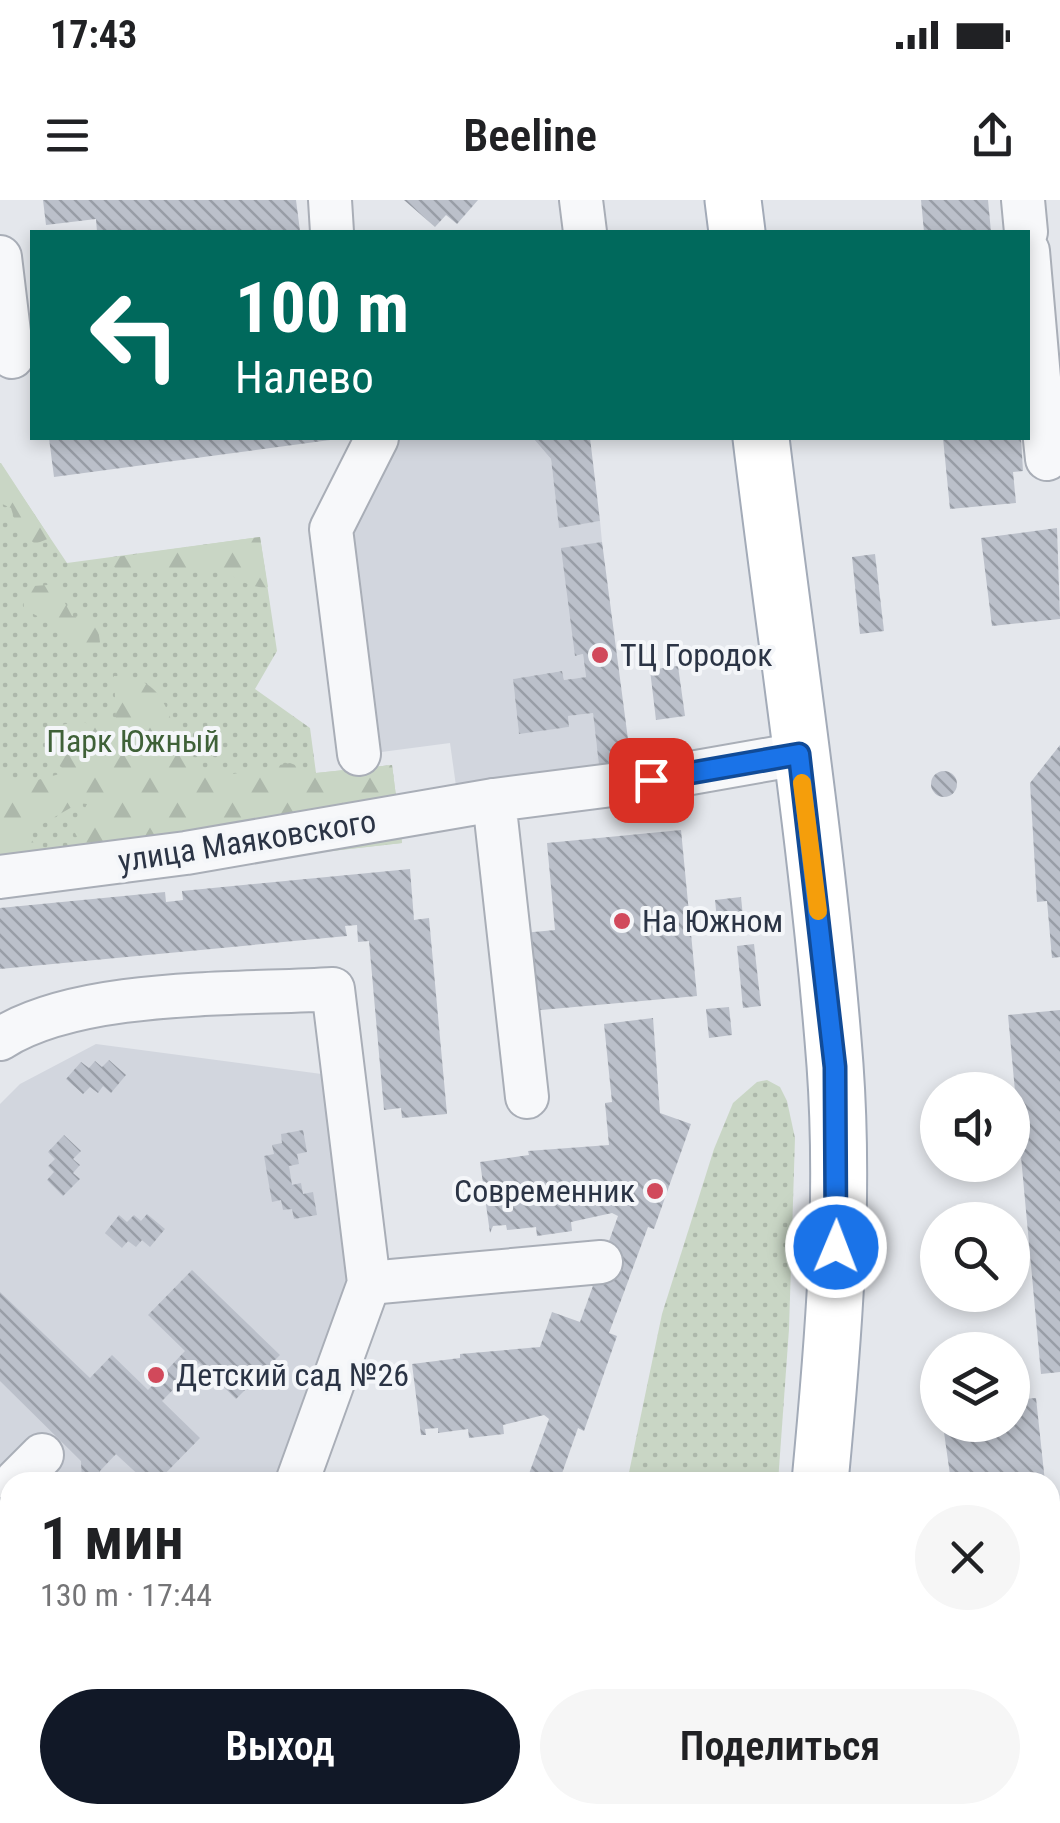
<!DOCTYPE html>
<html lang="ru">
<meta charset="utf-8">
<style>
:root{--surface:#fff;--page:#f6f6f6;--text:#202124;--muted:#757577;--accent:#111827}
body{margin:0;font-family:"Roboto Condensed",sans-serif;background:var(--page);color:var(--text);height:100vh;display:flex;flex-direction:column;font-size:38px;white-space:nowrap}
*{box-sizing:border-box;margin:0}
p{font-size:32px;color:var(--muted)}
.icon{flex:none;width:55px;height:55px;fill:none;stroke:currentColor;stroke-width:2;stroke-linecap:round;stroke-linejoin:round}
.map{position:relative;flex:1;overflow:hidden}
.panel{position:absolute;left:0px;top:1272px;width:1060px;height:352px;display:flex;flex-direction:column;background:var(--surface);border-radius:30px 30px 0 0;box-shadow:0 5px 15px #0003}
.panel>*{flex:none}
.top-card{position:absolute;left:30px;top:30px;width:1000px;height:210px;border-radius:0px;box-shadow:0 5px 15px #0003;background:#00695c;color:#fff;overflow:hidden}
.buttons{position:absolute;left:920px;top:872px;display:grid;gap:20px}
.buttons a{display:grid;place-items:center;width:110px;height:110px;border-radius:50%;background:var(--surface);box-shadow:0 5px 15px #0003;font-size:50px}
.pin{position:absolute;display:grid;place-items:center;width:85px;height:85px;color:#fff;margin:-42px;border-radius:20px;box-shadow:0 5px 15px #0006}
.me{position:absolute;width:110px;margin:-55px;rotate:1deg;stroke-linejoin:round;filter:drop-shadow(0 0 8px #0008)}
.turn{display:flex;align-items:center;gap:35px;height:210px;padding:0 40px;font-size:45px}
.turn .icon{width:130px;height:130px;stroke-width:2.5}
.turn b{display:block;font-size:70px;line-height:85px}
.round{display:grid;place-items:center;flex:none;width:105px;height:105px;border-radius:52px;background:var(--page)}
.head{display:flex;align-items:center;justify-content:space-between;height:170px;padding:0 40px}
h1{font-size:60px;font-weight:600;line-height:75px}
.button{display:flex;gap:20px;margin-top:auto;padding:20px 40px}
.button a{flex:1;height:115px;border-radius:60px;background:var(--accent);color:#fff;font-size:40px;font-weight:600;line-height:115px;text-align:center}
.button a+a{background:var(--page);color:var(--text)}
.status{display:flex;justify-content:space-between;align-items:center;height:70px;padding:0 50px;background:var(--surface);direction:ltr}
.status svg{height:28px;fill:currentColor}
header{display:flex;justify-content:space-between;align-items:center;height:130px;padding:0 40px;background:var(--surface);font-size:45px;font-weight:600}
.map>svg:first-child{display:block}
.built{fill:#d2d6de}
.grass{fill:url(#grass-dots)}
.forest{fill:url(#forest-firs)}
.building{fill:url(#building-back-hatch)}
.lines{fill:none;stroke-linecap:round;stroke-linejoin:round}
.minor-casing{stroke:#a9aeb7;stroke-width:46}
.major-casing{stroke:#a3abb8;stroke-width:59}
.minor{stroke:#f7f8fa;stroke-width:42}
.major{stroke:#fff;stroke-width:55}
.route-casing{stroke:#114b97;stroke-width:25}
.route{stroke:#1a73e8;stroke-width:18}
.slow{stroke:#f59e0b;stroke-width:18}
.poi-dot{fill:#d1495b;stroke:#f4f6f9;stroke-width:4}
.labels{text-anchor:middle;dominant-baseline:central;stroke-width:8;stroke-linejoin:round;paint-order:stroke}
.poi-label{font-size:32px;fill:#2b3445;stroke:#f4f6f9;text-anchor:start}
.park-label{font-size:32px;fill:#3f6138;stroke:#f4f6f9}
.street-label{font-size:32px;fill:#2b3445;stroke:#f4f6f9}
</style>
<div class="status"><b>17:43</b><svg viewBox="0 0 49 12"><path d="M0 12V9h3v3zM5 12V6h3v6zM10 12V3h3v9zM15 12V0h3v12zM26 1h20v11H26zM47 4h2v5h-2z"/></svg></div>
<header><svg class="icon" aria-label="menu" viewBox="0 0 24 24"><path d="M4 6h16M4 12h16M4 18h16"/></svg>Beeline<svg class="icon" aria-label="share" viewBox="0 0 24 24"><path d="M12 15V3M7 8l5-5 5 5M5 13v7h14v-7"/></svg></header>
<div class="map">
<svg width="1060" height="1623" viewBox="0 0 1060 1623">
<defs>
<pattern id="grass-dots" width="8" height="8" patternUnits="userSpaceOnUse" patternTransform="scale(2.5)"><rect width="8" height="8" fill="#c9d6c5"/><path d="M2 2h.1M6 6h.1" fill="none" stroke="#adb8ab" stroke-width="1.8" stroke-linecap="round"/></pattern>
<pattern id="forest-firs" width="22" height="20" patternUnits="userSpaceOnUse" patternTransform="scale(2.5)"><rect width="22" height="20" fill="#c9d6c5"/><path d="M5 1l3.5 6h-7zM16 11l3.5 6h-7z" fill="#adb8ab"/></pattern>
<pattern id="building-back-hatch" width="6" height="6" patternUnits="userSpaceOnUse" patternTransform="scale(2.5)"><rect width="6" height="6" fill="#bbc0ca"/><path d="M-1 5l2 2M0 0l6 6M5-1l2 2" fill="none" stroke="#989da6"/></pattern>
</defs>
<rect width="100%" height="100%" fill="#e4e7ec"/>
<g class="built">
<path d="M393 238H533L551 259 559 327 600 321 602 342 576 456 583 454 586 477 564 480 562 471 513 479 519 533 569 527 568 516 593 513 599 566 456 586 450 543 374 553 347 331Z"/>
<path d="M96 844 329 875 351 1068 273 1282H10V1526L5 1524 0 1500V904L20 884Z"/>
</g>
<g class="grass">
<path d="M0 263 67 363 260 337 277 451 255 489 310 528 316 573 392 565 402 643 0 689Z"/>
<path d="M767 880 780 887 787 901 795 938 789 1129 778 1282H627L662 1114 714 949 733 903 757 882Z"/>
<path d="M569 1615H739L738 1623H568Z"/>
</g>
<g class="forest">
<path d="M0 263H1L50 338 35 344 17 328 11 308 0 303Z"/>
<path d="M260 337 268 387C246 389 235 374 215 370 184 364 150 374 118 373L109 358Z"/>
<path d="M48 385 60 394 72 416 84 418 98 429 100 442 96 450 80 451 60 428 24 409 23 394 33 386Z"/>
<path d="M114 476C187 477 160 552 205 572L214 567 233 574 290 563 316 573 392 565 402 643 214 664 84 650 74 631 87 604 79 603 32 630 30 637 39 652 0 687V579L30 582 67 572 44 553 47 532C71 515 93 530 116 518Z"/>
</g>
<g class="building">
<path d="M43 0H296L300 31 97 32 96 19 46 25Z"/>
<path d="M404 0H478L457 24 446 15 435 27Z"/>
<path d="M921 0H988L991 32H924Z"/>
<path d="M49 238H330V240L54 277Z"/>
<path d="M533 238H590L600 321 559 328 551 259Z"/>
<path d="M943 238H1021L1023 271 1013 272 1016 303 950 309Z"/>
<path d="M1057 328 1060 419 992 426 981 338Z"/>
<path d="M602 342 631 562 599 566 593 513 568 516 569 527 519 534 513 479 562 471 564 480 586 477 583 454 575 456 561 348Z"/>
<path d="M875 354 884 431 860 434 852 357Z"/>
<path d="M678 466 685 516 656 520 650 470Z"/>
<path d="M1060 545V757L1052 758 1047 701 1037 702 1030 583Z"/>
<circle cx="944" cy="584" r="13"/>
<path d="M681 630 697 796 530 811 523 733 555 730 547 643Z"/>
<path d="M410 669 414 720 429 718 447 914 402 918 401 908 384 910 369 741 358 742 357 725 345 726 347 736 0 769V708L165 692 166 702 183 700 182 691Z"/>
<path d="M741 697 744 727 718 730 715 700Z"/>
<path d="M754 744 761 806 743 808 737 746Z"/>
<path d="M729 807 732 835 709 838 706 809Z"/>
<path d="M1060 810V1172L1041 1174 1008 815Z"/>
<path d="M653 818 660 913 691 924 654 1029 648 1027 609 1133 617 1136 584 1231 578 1228 559 1282H526L549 1219 544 1215 503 1225 504 1234 469 1238 468 1229 438 1233V1228L425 1229 426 1235H421L412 1164 460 1158V1154L540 1147 552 1112 580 1122 618 1016 612 1013 571 1022 572 1031 537 1036 536 1027 507 1030 506 1025 493 1026 490 1033 480 962 529 955 528 951 609 945 605 903 612 902 604 824Z"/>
<path d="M109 860 126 875 111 893 103 886 98 893 90 887 83 894 66 879 81 862 89 868 95 861 102 867Z"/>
<path d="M303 930 307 952 297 954 299 964 289 966 292 985 301 983 303 994 313 992 317 1015 294 1019 292 1009 283 1010 281 1000 272 1002 264 956 274 954 272 945 282 943 281 934Z"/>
<path d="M64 935 81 951 73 959 80 965 73 973 80 979 63 996 47 980 54 972 48 966 55 959 48 952Z"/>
<path d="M147 1014 165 1029 150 1047 142 1040 136 1047 128 1041 122 1048 105 1033 119 1015 127 1022 134 1015 141 1021Z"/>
<path d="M192 1070 280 1155 236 1199 199 1163 162 1201 200 1238 157 1282H146L116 1254 100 1271V1282H82L81 1261 0 1181V1092L90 1178 112 1155 148 1190 185 1151 148 1115Z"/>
<path d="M1036 1198 1045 1282H951L943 1225H1012V1200Z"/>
<path d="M1050 1344 1060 1399V1408L1050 1409Z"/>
<path d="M1050 1449 1057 1498 1050 1499Z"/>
<path d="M64 1615H102L104 1623H36Z"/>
<path d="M288 1615H394L395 1623H289Z"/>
<path d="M915 1615H977L978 1623H915Z"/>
</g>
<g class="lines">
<g class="minor-casing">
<g id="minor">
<path d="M330 0 332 32"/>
<path d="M581 0 585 32"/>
<path d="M1023 0 1026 32"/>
<path d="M1028 51 1041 201 1060 199"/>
<path d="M0 57 12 157"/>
<path d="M1041 201 1047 259"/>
<path d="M359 554 331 329 377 238"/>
<path d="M0 677 186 653 494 600"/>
<path d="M0 839C80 788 237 795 333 789L369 1083 297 1282"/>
<path d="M527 897 494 600 651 580 799 554"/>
<path d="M369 1083 601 1062"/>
<path d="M15 1282 42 1255"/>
<path d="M227 1615 228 1623"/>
<path d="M549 1623V1615"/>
<path d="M1036 1623 1046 1615"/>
</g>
</g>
<g class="major-casing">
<g id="major">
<path d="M733 0 737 32"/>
<path d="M761 238C786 446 819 655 835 865 845 1003 833 1145 820 1282"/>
<path d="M773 1623 774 1615"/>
</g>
</g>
<use href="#minor" class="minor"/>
<use href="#major" class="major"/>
</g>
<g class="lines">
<g class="route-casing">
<path id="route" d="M651 580 799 554 835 867 836 1047"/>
</g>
<use href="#route" class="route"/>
<path class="slow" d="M802 583 818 711"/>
</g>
<g class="poi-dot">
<circle cx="600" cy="455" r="10"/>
<circle cx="622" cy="721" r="10"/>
<circle cx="655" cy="991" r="10"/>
<circle cx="156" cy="1175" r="10"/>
</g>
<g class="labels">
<g class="poi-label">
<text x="620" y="455">ТЦ Городок</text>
<text x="642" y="721">На Южном</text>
<text x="635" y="991" text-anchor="end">Современник</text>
<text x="176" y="1175">Детский сад №26</text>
</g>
<g class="park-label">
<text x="133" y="541">Парк Южный</text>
</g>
<g class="street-label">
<text transform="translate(247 641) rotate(-9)">улица Маяковского</text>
</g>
</g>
</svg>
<div class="buttons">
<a><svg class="icon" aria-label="sound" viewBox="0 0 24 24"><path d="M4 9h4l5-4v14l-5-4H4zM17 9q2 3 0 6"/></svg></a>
<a><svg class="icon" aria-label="search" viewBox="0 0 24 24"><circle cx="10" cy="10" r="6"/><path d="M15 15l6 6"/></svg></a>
<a><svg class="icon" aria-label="layers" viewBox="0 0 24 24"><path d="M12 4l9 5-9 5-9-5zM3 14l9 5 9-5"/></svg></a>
</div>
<div class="pin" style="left:651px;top:580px;background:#d93025"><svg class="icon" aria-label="arrive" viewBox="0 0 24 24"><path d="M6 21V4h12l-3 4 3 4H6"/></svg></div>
<svg class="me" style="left:836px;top:1047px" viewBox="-20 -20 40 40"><circle r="17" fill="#1a73e8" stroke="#fff" stroke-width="3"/><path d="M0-11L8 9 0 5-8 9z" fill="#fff"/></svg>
<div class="top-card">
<div class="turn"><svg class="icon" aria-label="left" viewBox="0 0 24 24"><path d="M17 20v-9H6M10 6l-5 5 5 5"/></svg><div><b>100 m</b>Налево</div></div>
</div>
<section class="panel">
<div class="head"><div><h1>1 мин</h1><p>130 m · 17:44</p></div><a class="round"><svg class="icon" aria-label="close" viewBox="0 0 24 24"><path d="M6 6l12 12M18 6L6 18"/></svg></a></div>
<div class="button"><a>Выход</a><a>Поделиться</a></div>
</section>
</div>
